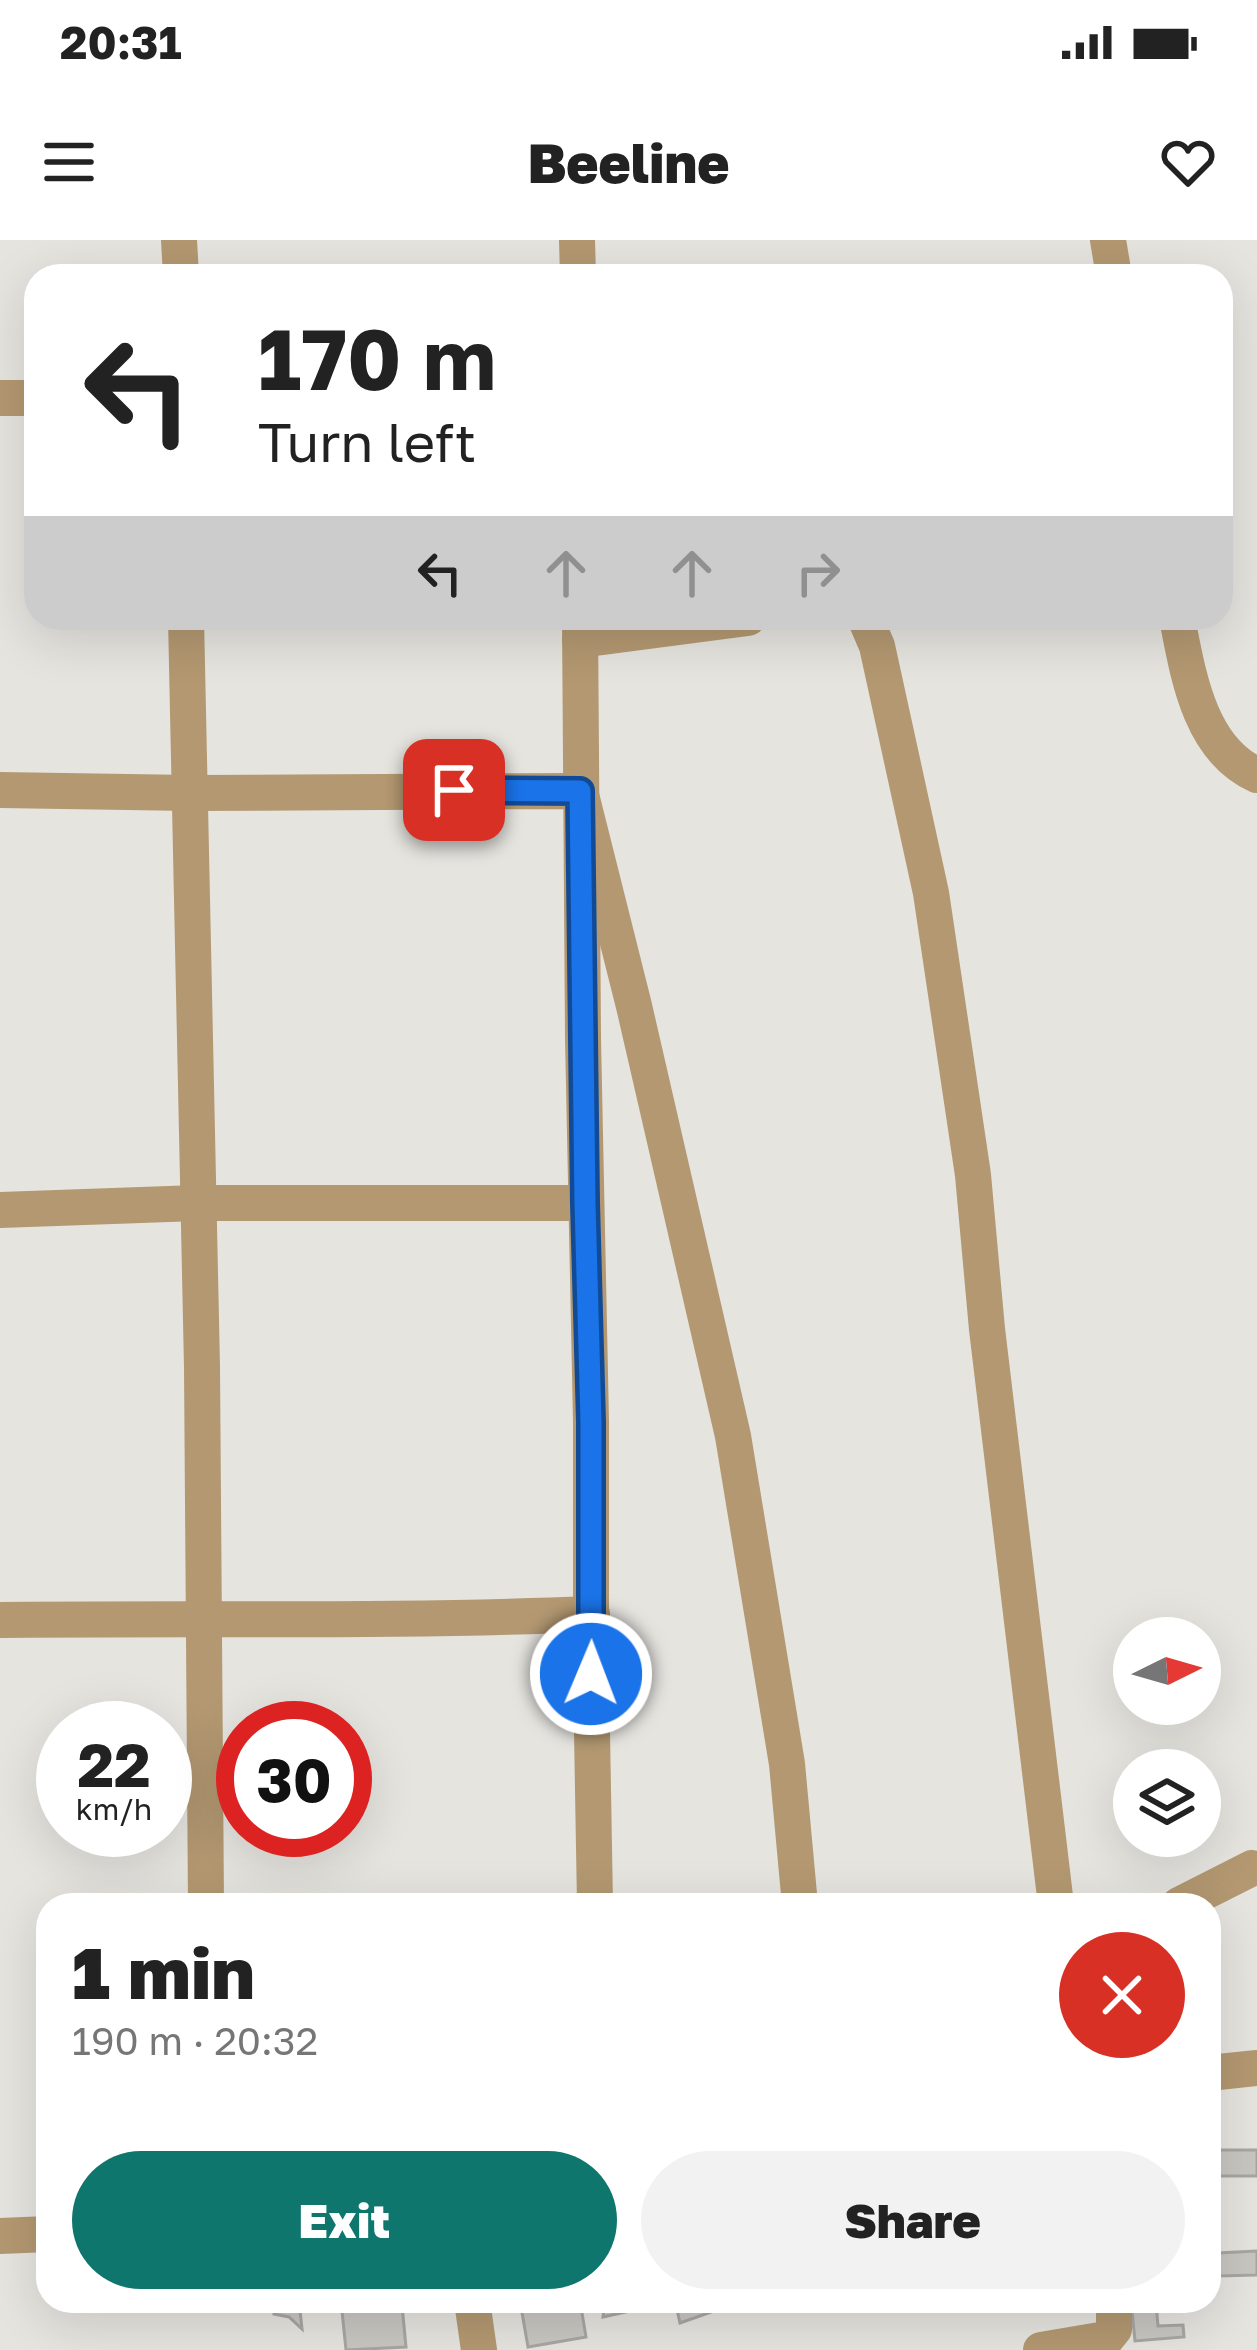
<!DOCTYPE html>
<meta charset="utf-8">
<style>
:root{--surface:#fff;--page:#f2f2f2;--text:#222;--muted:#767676;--accent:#0f766e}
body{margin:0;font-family:"Golos Text",sans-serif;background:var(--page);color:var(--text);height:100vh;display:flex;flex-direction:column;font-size:45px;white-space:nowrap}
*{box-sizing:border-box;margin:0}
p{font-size:39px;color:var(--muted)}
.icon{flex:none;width:66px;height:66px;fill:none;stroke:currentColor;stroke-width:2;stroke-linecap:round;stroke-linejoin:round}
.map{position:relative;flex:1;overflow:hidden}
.details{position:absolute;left:36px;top:1653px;width:1185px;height:420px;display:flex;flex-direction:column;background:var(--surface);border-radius:36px;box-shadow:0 12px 48px #0002}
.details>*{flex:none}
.guide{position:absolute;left:24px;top:24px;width:1209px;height:366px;border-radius:36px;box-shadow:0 12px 48px #0002;background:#fff;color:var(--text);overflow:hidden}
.needle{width:78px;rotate:85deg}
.buttons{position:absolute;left:1113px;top:1377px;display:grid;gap:24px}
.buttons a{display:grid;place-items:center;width:108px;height:108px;border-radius:50%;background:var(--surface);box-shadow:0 12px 48px #0002;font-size:60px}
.speed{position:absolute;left:36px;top:1461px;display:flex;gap:24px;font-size:60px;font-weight:700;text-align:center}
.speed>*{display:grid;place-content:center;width:156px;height:156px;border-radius:50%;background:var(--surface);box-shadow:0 12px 48px #0002;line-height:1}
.speed small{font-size:30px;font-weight:400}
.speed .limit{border:18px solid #d22;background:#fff;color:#111}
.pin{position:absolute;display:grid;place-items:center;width:102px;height:102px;color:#fff;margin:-51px;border-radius:24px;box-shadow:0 6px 18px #0006}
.me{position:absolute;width:132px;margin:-66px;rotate:1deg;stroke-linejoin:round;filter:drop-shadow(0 0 9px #0008)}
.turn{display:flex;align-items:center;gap:42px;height:252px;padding:0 36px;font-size:54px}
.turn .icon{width:156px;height:156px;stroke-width:2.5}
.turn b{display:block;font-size:84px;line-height:102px}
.lanes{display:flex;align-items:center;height:114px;padding:0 36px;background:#0003;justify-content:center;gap:60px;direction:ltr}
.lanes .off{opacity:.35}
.round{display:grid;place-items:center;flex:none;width:126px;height:126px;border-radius:63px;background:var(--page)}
.overview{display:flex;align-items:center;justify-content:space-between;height:204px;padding:0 36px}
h1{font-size:72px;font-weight:800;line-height:90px}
.button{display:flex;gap:24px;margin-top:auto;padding:24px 36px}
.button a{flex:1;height:138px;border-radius:72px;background:var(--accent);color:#fff;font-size:48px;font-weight:800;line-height:138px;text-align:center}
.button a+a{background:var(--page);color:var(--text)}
.status{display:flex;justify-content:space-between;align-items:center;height:84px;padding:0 60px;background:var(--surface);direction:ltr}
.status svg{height:33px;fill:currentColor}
header{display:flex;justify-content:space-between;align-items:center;height:156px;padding:0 36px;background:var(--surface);font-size:54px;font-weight:800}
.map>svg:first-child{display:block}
.building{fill:#c7c6c1;stroke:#a8a6a2;stroke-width:3}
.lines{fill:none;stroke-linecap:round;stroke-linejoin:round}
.minor{stroke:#b39871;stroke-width:36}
.route-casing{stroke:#114b97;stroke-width:30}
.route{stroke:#1a73e8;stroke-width:21}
</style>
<div class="status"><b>20:31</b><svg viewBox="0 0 49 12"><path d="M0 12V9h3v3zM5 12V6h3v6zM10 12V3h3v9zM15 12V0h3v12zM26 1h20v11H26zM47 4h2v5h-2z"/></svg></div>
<header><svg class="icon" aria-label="menu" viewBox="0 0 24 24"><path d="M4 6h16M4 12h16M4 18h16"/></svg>Beeline<svg class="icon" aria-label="heart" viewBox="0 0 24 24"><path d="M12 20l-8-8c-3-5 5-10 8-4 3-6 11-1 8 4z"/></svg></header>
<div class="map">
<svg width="1257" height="2110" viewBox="0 0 1257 2110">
<rect width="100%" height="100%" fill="#e5e4df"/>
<g class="building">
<rect x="1213" y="1910" width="44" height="26"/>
<path d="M1257 2011V2035L1218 2036V2013Z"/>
<path d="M276 2061H299L302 2089 289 2077 274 2074Z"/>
<path d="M520 2061H580L586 2097 528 2107Z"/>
<path d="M605 2061H651L652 2066 603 2077Z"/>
<path d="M675 2061H736L737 2063 680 2083Z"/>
<path d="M1131 2061H1167L1156 2062 1158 2086 1183 2085 1184 2097 1135 2101Z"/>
<path d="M402 2065 406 2107 346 2110 342 2071Z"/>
</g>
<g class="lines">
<g class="minor">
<path d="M179 0 181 36"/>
<path d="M577 0 578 36"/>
<path d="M1108 0 1114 36"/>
<path d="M0 158H36"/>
<path d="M186 378 202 1127 206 1665"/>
<path d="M580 378 583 798 591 1182V1434L595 1665"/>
<path d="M865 378 877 406 931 653 973 935 987 1089 1056 1665"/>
<path d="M1177 378C1188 434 1199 509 1257 535"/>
<path d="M580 400 748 378"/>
<path d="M0 550 191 553 580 551 634 766 733 1196 787 1524 800 1665"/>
<path d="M0 970 197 963H585"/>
<path d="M0 1380C197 1378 394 1382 592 1374"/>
<path d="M1179 1665 1252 1628"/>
<path d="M1209 1833 1257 1828"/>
<path d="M0 1996 48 1994"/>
<path d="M472 2061 479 2110"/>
<path d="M1041 2110 1106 2099 1114 2089V2061"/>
</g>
</g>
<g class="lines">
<g class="route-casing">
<path id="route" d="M454 550 580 551 585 963 591 1182V1434"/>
</g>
<use href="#route" class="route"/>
</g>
</svg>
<div class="buttons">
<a><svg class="needle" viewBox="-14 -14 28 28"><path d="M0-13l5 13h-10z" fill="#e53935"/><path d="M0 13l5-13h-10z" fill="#767676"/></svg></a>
<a><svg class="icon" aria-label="layers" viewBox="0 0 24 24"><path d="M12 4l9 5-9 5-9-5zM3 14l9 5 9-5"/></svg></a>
</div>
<div class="speed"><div>22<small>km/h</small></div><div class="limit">30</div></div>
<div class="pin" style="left:454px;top:550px;background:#d93025"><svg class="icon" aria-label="arrive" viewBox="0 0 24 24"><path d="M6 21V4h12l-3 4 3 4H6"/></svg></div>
<svg class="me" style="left:591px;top:1434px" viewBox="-20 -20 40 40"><circle r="17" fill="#1a73e8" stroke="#fff" stroke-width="3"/><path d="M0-11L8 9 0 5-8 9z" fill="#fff"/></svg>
<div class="guide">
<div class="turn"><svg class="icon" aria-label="left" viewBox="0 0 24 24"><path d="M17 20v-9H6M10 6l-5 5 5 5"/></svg><div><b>170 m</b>Turn left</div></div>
<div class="lanes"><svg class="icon" aria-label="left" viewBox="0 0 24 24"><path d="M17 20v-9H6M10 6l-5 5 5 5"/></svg><svg class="icon off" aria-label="ahead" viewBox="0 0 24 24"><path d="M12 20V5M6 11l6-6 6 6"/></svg><svg class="icon off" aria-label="ahead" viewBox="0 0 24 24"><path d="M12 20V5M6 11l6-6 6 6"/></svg><svg class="icon off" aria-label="right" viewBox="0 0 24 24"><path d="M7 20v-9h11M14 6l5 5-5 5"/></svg></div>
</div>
<section class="details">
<div class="overview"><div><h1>1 min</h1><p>190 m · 20:32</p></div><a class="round" style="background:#d93025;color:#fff"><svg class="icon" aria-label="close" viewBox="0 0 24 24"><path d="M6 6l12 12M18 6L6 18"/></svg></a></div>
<div class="button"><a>Exit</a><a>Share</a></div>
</section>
</div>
